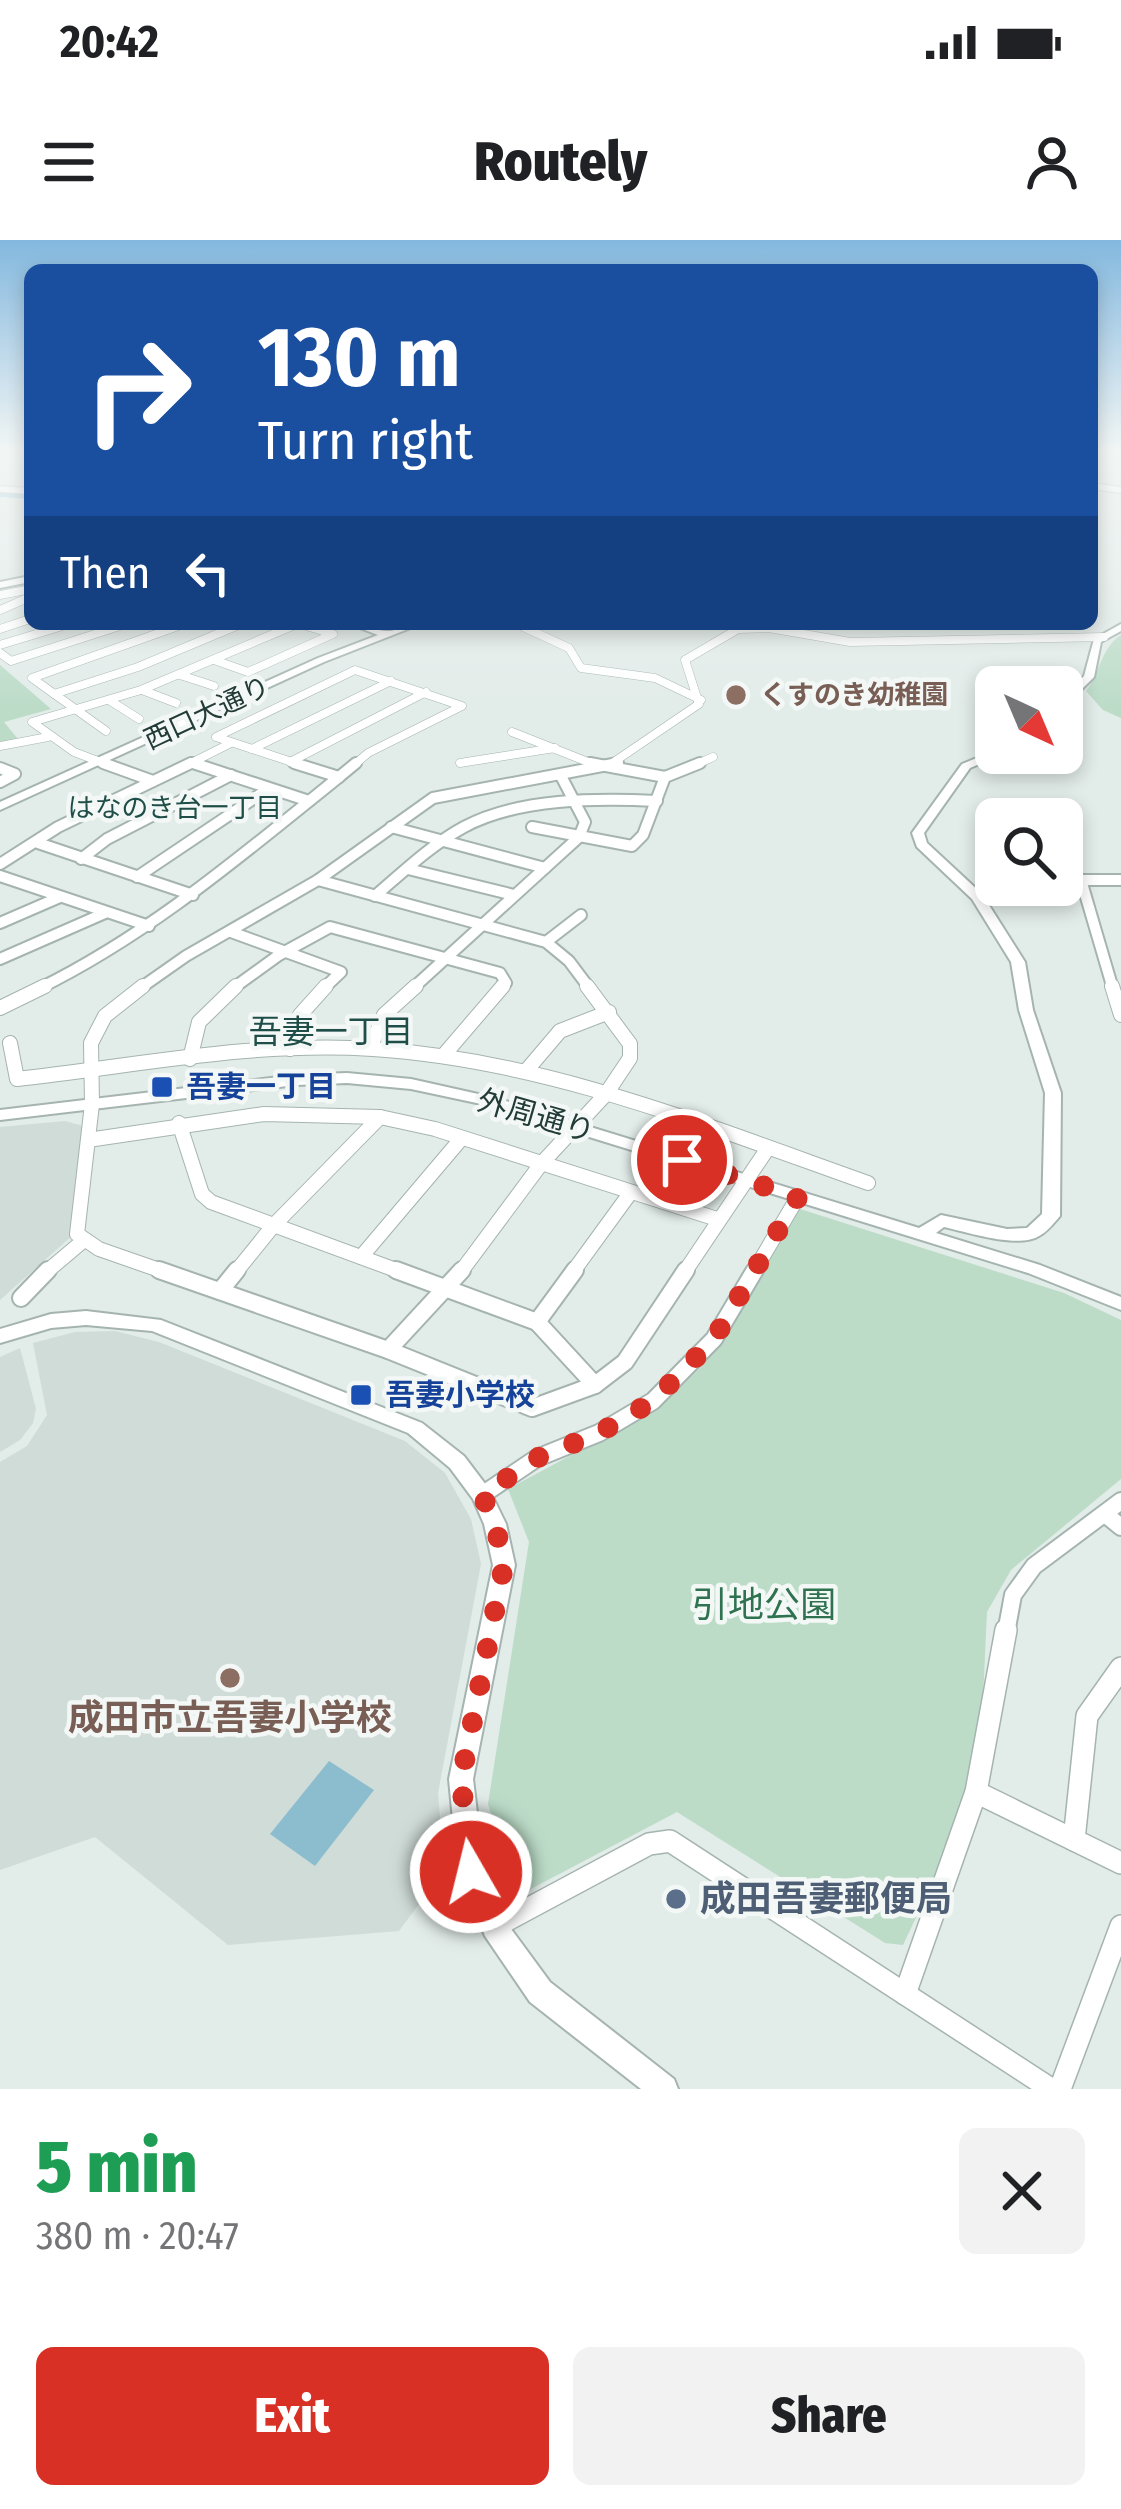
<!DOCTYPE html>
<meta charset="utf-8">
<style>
:root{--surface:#fff;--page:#f2f2f2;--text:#202124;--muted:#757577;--accent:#d93025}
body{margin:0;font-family:"Fira Sans Condensed","Noto Sans JP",sans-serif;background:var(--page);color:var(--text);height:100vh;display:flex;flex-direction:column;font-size:45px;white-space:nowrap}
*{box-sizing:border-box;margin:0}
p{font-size:39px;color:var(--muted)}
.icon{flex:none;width:66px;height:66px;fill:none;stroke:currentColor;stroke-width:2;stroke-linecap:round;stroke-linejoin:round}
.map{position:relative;height:1849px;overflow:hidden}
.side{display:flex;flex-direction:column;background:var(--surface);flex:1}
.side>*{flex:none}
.banner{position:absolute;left:24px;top:24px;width:1074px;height:366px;border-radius:18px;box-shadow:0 6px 18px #0003;background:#1a4fa0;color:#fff;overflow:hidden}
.needle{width:78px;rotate:136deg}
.buttons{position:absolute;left:975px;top:426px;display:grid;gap:24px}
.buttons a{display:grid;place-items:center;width:108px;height:108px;border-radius:18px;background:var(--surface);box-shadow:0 6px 18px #0003;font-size:60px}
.pin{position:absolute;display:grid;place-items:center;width:102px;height:102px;color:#fff;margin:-51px;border:6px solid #fff;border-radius:50%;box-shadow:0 3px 12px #0007}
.me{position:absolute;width:132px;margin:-66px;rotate:352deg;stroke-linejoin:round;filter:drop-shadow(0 0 9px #0008)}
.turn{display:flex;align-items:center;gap:42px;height:252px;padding:0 36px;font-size:54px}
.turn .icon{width:156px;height:156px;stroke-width:2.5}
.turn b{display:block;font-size:84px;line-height:102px}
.then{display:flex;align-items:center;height:114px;padding:0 36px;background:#0003;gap:24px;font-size:45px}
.round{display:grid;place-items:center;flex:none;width:126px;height:126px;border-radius:18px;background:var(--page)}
.headline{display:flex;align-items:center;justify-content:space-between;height:204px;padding:0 36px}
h1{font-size:72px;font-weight:800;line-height:90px;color:#1e9e55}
.cta{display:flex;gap:24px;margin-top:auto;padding:24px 36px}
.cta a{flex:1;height:138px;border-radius:18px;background:var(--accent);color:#fff;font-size:48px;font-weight:800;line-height:138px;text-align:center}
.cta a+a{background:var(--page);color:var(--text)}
.status{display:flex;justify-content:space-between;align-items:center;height:84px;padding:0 60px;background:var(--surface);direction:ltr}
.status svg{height:33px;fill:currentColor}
header{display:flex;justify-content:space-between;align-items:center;height:156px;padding:0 36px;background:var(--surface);font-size:54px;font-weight:800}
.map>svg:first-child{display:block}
.built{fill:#d0dcd8}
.green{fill:#bcdcc8}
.water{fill:#8cbdcf}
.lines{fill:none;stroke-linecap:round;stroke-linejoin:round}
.river{fill:#8cbdcf;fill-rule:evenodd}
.minor-far5-casing{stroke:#a5b4b0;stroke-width:8}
.minor-far4-casing{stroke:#a5b4b0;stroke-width:9}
.minor-far3-casing{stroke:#a5b4b0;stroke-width:14}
.minor-far2-casing{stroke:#a5b4b0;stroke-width:16}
.minor-far1-casing{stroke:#a5b4b0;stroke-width:20}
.minor-casing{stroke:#a5b4b0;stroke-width:24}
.tertiary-casing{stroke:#a5b4b0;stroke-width:4}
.minor-far5{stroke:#fff;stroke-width:6}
.minor-far4{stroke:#fff;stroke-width:8}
.minor-far3{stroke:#fff;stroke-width:10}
.minor-far2{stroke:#fff;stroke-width:14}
.minor-far1{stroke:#fff;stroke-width:16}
.minor{stroke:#fff;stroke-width:21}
.tertiary{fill:#fff;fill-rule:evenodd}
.route{stroke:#d93025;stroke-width:21;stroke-dasharray:0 37.8}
.education-dot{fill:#8d6e63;stroke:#f3f8f6;stroke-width:4.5}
.transit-dot{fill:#1a4fb4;stroke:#f3f8f6;stroke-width:4.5}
.service-dot{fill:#5c6f8a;stroke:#f3f8f6;stroke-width:4.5}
.labels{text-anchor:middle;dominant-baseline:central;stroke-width:9;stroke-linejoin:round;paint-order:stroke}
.far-education-label{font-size:27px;font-weight:bold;fill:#785e54;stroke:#f3f8f6;text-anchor:start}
.far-street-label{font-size:27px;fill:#233c38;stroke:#f3f8f6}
.far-neighbourhood-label{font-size:27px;fill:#1f4e48;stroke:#f3f8f6}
.transit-label{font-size:30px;font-weight:bold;fill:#164399;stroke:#f3f8f6;text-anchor:start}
.street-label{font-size:30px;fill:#233c38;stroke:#f3f8f6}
.neighbourhood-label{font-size:33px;fill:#1f4e48;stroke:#f3f8f6}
.near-park-label{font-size:36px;fill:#2e7250;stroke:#f3f8f6}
.near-education-label{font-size:36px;font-weight:bold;fill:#785e54;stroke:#f3f8f6}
.near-service-label{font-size:36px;font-weight:bold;fill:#4e5e75;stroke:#f3f8f6;text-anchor:start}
</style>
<div class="status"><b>20:42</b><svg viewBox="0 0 49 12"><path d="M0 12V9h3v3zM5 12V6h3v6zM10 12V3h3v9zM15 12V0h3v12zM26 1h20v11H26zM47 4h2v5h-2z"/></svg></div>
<header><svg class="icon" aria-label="menu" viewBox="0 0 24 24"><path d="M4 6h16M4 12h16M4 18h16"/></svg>Routely<svg class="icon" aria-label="person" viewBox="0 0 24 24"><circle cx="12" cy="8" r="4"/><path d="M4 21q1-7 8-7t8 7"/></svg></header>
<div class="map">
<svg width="1121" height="1849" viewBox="0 0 1121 1849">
<rect width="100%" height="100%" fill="#e2ece9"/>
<g class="built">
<path d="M65 881 83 886 74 994 0 1060V887Z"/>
<path d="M115 1091 159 1102 405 1201 445 1233 471 1279 481 1324 438 1553 444 1630 399 1691 228 1705 95 1597 0 1630V1222L27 1206 47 1175 33 1103 75 1092Z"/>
<path d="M20 1108 36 1169 33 1183 20 1200 0 1212V1117Z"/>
</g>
<g class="green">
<path d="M1121 395V478L1103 470 1086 451C1101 431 1101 408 1121 395Z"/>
<path d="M0 425 51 469 4 482 18 499 0 504Z"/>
<path d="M797 968 1064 1053 1121 1080V1239L1011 1330 987 1372 981 1501 957 1591 903 1705 885 1703 677 1572 527 1651 512 1643 488 1564 529 1302 508 1249 659 1168 701 1127Z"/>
</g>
<path class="water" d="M329 1521 374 1550 315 1626 270 1594Z"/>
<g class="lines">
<path class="river" d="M0 249 30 251V259L0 257Z"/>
<g class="minor-far5-casing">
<g id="minor-far5">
<path d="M1092 246 1121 250"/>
<path d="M0 249 30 251"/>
</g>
</g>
<g class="minor-far4-casing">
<g id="minor-far4">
<path d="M0 355 26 350"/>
<path d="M0 370 30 357"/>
<path d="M517 384 569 408 581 428 655 438 701 460"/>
<path d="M0 389 30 379"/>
<path d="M0 405 69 384"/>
<path d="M0 413 11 421 126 384"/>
<path d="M214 420 248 432 333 394 300 384"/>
<path d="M180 435 214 446"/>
<path d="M142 450 176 463"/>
<path d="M54 454 138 427 241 384"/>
<path d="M109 460 139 479"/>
<path d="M106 491 32 438 184 384"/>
<path d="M512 492 598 526"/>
<path d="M0 506 48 497"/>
<path d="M252 509 391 441"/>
<path d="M191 522 202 526"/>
<path d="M290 522 426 452"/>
<path d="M460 523 555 508"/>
<path d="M111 526 74 512 32 482 141 450 297 384"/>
<path d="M185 526 231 503"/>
<path d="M304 526 216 497 355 430 462 466 368 513 353 526"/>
<path d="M608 526 699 464 685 420 738 389 769 388 850 402 1104 397"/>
<path d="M693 526 713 517"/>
</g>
</g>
<g class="minor-far3-casing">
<g id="minor-far3">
<path d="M103 523 153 541"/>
<path d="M193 523 309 561"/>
<path d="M294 523 339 537"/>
<path d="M590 523 665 537"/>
<path d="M0 528 15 534 0 542"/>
<path d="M339 537 356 523"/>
<path d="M391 587 545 628"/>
<path d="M532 587 632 606 643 595 665 537 700 523"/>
<path d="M38 603 193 655"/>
<path d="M81 619 107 599 231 535"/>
<path d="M0 624 58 587 191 523"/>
<path d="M408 629 514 655"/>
<path d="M0 636 149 686"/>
<path d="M137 637 268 549"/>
<path d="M318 640 546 702 569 721 590 749"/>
<path d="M375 656C403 632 431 605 464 587 518 558 597 558 657 561"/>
<path d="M0 683 60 657"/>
<path d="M231 692 341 732 323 749"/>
<path d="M546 702 581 675"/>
<path d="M0 719 105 673"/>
<path d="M38 749C150 694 242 615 339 537"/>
<path d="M139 749 186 716 318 640 433 558 618 523"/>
<path d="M232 749 279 715 330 687 500 733 506 743 501 749"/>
<path d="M412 749 579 597 585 582 561 536"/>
<path d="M1113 749 1081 640H1121"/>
</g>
</g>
<g class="minor-far2-casing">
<g id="minor-far2">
<path d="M143 746 105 776 91 803 92 864 77 994 99 1009 168 1033"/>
<path d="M1112 746 1121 775"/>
<path d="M0 768 45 746"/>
<path d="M10 803 17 839C135 826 254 801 373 809 545 820 707 886 868 943"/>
<path d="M370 808 384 775 416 746"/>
<path d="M290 809 300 775 326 746"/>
<path d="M443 816 503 746"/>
<path d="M190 819 199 782 236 746"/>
<path d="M526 831 560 791 609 772"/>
<path d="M179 883 202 954 211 962 404 1033"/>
<path d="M88 900 264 874 380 877 435 889 717 979"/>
<path d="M361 1017 461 899"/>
<path d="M45 1033 83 1001"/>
<path d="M235 1033 273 986 380 877"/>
<path d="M460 1033 541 924 606 854 630 818V804L587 746"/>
<path d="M572 1033 631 952"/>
<path d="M684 1033 768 908"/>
<path d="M753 1033 798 957"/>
</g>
</g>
<g class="minor-far1-casing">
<g id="minor-far1">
<path d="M159 1030 388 1110 532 1168 595 1145 625 1122 686 1030"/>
<path d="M396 1030 537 1082 595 1145"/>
<path d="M220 1051 237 1030"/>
<path d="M21 1058 48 1030"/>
<path d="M537 1082 575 1030"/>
<path d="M388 1110 462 1030"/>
<path d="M482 1255 537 1218 599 1193 653 1161 714 1099 755 1030"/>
<path d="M1105 1274 1121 1287"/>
<path d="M1006 1393 1013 1355 1034 1326 1121 1261"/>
</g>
</g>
<g class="minor-casing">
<g id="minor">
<path d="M976 1552 1121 1623"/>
<path d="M1074 1600 1087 1476 1121 1428"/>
<path d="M494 1687 649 1604 670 1601 1051 1849"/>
<path d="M905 1754 976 1552 1006 1390"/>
<path d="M1060 1849 1121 1686"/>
</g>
</g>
<g class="tertiary-casing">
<g id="tertiary">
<path d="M30 336V342L0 348V342Z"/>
<path d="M349 384C363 384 378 392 390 391 401 389 409 384 421 384L324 422 0 570V562L318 418 378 395Z"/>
<path d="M1121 384V391L1101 402 1094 437 1062 469V460L1084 436 1094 399Z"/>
<path d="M996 510V513H1002L1001 515 970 528 924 593 927 603 982 654 1025 722 1033 770 1061 853 1060 976C1054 983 1047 992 1039 996 1018 1009 967 992 944 987L936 993 1040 1025 1121 1057V1070L1028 1033 486 865 411 849 347 843 296 845 0 880V870L296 835 347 833 411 839 496 858 919 988 941 975 1007 989 1027 988 1042 974 1045 853 1019 770 1011 722 972 659 917 607 912 593 962 524Z"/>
<path d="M86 1071 161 1080 422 1183 464 1216 489 1249 506 1284 515 1325 473 1539 484 1632 503 1678 550 1742 674 1839 678 1849H641L530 1762 485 1696 458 1632 449 1539 493 1325 484 1284 473 1259 450 1228 408 1193 152 1091 86 1085 51 1088 0 1103V1089L51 1074Z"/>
</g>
</g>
<use href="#minor-far5" class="minor-far5"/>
<use href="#minor-far4" class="minor-far4"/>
<use href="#minor-far3" class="minor-far3"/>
<use href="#minor-far2" class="minor-far2"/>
<use href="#minor-far1" class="minor-far1"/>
<use href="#minor" class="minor"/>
<use href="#tertiary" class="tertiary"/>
</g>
<linearGradient id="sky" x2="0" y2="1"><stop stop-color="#83b8de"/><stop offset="0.45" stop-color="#f2f6f5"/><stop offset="1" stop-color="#f2f6f5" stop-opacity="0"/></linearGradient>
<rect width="1121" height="468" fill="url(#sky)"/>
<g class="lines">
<path class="route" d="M471 1632 461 1539 504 1325 495 1284 482 1255 537 1218 599 1193 653 1161 714 1099 798 957 682 920"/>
</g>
<g class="education-dot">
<circle cx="736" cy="455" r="12"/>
<circle cx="230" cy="1438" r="12"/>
</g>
<g class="transit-dot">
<rect x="150" y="835" width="24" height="24" rx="6"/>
<rect x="349" y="1143" width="24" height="24" rx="6"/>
</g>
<circle class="service-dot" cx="676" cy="1659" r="12"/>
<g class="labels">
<g class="far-education-label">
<text x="760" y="455">くすのき幼稚園</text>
</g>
<g class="far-street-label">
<text transform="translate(207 473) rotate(-25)">西口大通り</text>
</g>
<g class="far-neighbourhood-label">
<text x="175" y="568">はなのき台一丁目</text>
</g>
<g class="transit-label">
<text x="186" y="847">吾妻一丁目</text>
<text x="385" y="1155">吾妻小学校</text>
</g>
<g class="street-label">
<text transform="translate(536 876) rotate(16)">外周通り</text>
</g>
<g class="neighbourhood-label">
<text x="331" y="792">吾妻一丁目</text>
</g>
<g class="near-park-label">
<text x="764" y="1365">引地公園</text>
</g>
<g class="near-education-label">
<text x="230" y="1478">成田市立吾妻小学校</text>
</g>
<g class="near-service-label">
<text x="700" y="1659">成田吾妻郵便局</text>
</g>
</g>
</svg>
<div class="buttons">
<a><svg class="needle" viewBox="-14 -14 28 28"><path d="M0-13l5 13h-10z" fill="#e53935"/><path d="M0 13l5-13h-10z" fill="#757577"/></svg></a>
<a><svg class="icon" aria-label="search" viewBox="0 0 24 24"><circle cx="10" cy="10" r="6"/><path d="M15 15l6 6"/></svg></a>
</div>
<div class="pin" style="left:682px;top:920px;background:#d93025"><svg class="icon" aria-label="arrive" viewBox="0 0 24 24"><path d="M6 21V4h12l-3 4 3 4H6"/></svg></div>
<svg class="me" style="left:471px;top:1632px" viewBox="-20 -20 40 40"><circle r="17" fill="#d93025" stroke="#fff" stroke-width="3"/><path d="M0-11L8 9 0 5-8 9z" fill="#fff"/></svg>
<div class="banner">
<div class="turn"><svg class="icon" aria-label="right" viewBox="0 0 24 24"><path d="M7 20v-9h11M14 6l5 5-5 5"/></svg><div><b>130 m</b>Turn right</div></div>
<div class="then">Then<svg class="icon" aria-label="left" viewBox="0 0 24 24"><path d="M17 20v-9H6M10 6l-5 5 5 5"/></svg></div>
</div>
</div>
<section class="side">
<div class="headline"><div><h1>5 min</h1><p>380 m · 20:47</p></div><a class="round"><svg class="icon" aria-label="close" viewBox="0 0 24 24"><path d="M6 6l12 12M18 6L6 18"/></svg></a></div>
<div class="cta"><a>Exit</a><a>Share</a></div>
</section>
